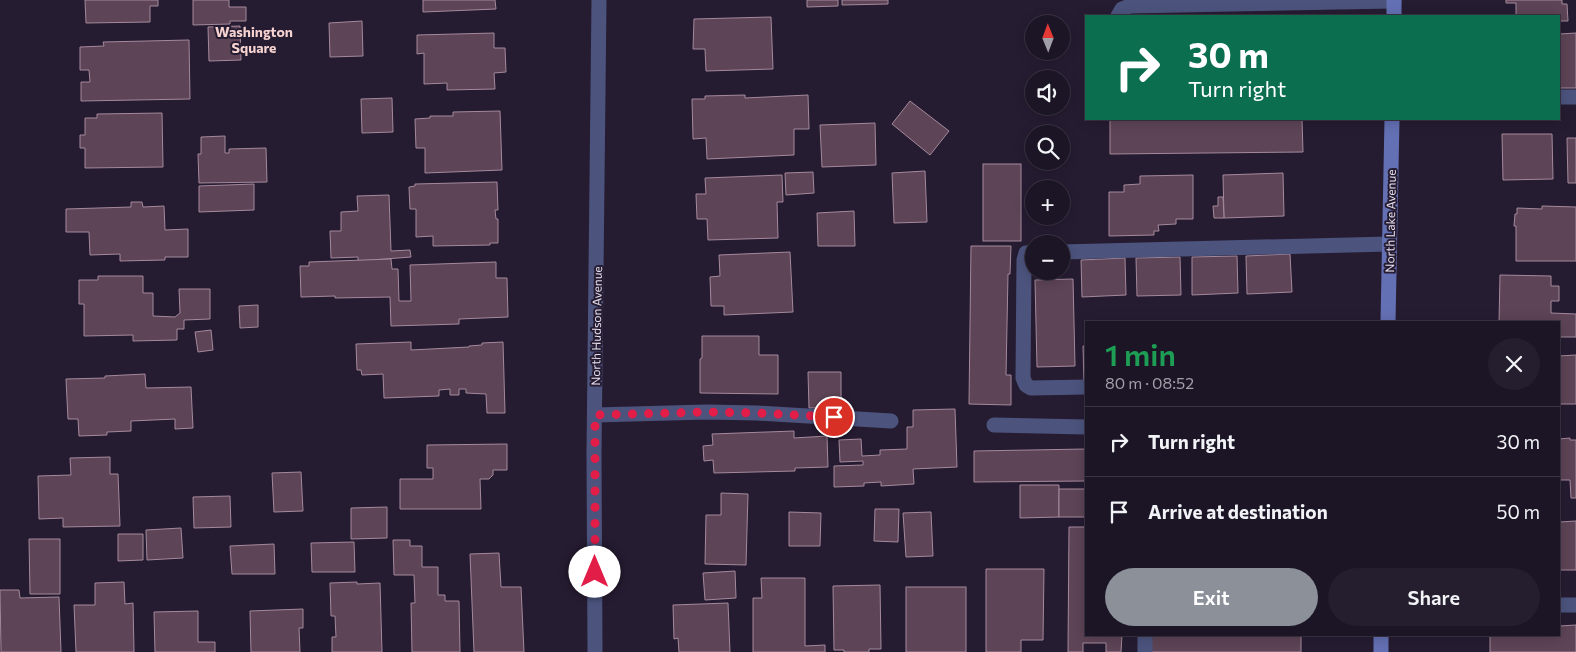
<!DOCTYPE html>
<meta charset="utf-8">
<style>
:root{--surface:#1c1526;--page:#251e2e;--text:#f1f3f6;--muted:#a09fa7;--line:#3a3443;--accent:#8c9099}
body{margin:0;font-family:Commissioner,sans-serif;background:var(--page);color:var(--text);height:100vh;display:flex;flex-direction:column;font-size:19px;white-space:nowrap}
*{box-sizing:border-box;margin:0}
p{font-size:16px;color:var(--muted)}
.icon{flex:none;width:28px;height:28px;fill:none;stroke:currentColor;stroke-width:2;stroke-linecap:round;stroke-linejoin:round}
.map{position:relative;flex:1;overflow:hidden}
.panel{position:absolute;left:1085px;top:321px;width:475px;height:315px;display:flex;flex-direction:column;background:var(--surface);border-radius:0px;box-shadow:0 2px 12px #0003,0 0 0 1px var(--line)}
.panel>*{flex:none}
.guide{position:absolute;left:1085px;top:15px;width:475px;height:105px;border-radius:0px;box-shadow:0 2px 12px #0003,0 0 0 1px var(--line);background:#0b6e4f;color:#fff;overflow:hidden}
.needle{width:32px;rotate:359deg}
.buttons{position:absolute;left:1025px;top:15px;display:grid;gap:10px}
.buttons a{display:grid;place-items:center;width:45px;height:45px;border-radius:50%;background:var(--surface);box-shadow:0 2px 12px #0003,0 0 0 1px var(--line);font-size:25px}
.pin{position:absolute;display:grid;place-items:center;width:42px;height:42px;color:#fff;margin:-21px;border:2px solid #fff;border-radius:50%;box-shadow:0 1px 5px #0007}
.me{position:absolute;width:55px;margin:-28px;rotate:0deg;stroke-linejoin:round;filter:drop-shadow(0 0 4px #0008)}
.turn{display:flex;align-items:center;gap:18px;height:105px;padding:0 20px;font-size:22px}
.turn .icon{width:65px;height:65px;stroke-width:2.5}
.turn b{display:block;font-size:35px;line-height:42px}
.round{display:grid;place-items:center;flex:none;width:52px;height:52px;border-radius:26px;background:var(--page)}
.headline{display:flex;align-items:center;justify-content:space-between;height:85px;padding:0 20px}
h1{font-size:30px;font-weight:600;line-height:38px;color:#1e9e55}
.primary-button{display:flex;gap:10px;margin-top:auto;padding:10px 20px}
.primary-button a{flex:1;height:58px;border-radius:30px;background:var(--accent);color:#fff;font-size:20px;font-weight:600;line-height:58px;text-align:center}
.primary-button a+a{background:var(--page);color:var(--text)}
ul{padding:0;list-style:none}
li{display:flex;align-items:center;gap:15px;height:70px;padding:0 20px;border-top:1px solid var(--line)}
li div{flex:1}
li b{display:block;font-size:19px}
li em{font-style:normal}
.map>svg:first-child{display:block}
.building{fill:#5d4456;stroke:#a5899c}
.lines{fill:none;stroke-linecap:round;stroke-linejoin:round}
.lane{stroke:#4c547e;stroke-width:15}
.street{stroke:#4c547e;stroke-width:15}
.secondary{stroke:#6370b3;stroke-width:15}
.route{stroke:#e11d48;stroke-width:9;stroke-dasharray:0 16.2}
.labels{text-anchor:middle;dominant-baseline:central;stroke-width:4;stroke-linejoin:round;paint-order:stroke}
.street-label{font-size:12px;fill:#e5dfee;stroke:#261c32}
.neighbourhood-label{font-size:14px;font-weight:bold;fill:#f6d3d1;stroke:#261c32}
</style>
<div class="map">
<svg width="1576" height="652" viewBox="0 0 1576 652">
<rect width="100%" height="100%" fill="#261c32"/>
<g class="building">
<path d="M85 0H158V6H150V22L86 23Z"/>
<path d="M193 0H229V7H246V21H230V24L193 25Z"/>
<path d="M423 0H495L496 9 423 12Z"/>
<path d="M807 0H838V6L807 7Z"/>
<path d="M842 0H888V4L842 5Z"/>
<path d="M1506 0H1562V4H1567L1568 21H1559V16H1516V3H1506Z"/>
<path d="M771 17 773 69 706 71 705 49H693L694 19Z"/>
<path d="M362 21 363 56 330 57 329 23Z"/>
<path d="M240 26 241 60 209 61 208 27Z"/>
<path d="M494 33V48H505L506 72 494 73 495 89 447 90V83L424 84V53L417 54V35Z"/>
<path d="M1576 33V88H1559V34Z"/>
<path d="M189 40 190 99 81 101V82H90L89 70H80V47L104 46 103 42Z"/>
<path d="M745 95V98L808 95 809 129H794V155L707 159 706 138 693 139 692 99H705V96Z"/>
<path d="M392 98 393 132 362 133 361 99Z"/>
<path d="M910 101 949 131 930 155 892 124Z"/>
<path d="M500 111 502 170 425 173V148H416L415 119 430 118V116H453V112Z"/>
<path d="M162 113 163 167 85 168V148H80V135H85V118H97V114Z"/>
<path d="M1110 119H1302L1303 152 1110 154Z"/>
<path d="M875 123 876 165 822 167 820 125Z"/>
<path d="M1502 134H1552L1553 179 1503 180Z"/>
<path d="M225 136V153H229V149L266 148 267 182 199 183 198 154H201V137Z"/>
<path d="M1567 138H1576V183H1568Z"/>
<rect x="983" y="164" width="38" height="77"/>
<path d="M925 171 927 222 894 223 892 173Z"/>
<path d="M813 172 814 193 786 195 785 173Z"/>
<path d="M1283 173 1284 216 1224 218 1223 175Z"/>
<path d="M782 175 783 202H777L778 238 708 240 707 219H697L696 194H706L705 178Z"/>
<path d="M1193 175V219H1176V224L1158 225 1159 231H1154V235L1109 236V192H1124V185L1140 184V176Z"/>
<path d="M497 182 498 210H495L496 219H498V243H490V245L433 246V236L416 237V209H410L409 187 415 186V184Z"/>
<path d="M254 184V210L199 212V186Z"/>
<path d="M389 195 391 251 410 250 411 257 358 261V257L331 258 330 231H341V212L358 211 357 196Z"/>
<path d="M1218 197H1223L1224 218H1214L1213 206H1218Z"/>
<path d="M131 202H142L143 207 164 206 165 230 188 229V257H165V260L120 261V254L90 255 89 232H66V209L131 207Z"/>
<path d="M1542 206 1576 207V261H1516V226H1514L1515 214H1517V208L1542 209Z"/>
<path d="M854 211 855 246H818L817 213Z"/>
<path d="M971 246H1011L1010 274H1008L1006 375H1011V405L969 404Z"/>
<path d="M790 252 793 312 724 315V306H711L710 277 720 276 719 255Z"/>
<path d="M1290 254 1292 292 1247 294 1246 256Z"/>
<path d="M1237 256 1238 293 1192 295V257Z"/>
<path d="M1180 257 1181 295 1137 296 1136 258Z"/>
<path d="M1125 258 1126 295 1082 297 1081 260Z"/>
<path d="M391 259 392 269H398L399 301H411L410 265 496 262V278H507L508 317 459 319V324L391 326 390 297 335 298V296L301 297 300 266H309V262Z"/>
<path d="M1500 275 1551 276V286H1559V301H1551V313L1576 314V337H1559V322H1499Z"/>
<path d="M98 276H143V293H153V316L175 317 180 313 179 289H210V319L184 320V329H177V340L133 341V335L84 336V304H79V280H98Z"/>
<path d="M1073 279 1075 366 1037 367 1035 280Z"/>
<path d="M258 305V327L240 328 239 306Z"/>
<path d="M211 330 213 350 198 352 195 332Z"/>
<path d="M702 336H759V355H778V394L700 393V359L702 358Z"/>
<path d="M411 342V350L469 347V346L482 345V343L503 342 505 413H487L486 394 466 393V389H459V395H450V389L439 390V396L384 398 383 374 362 375 361 370H357L356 344Z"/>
<path d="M1083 346H1086V384H1084Z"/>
<path d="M1576 355V404H1559V356Z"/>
<path d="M808 372H841V407L809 408Z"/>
<path d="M145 374 146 388 191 387 193 428 175 429V419L131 421V431L107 432V435L79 436 78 419H68L66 379 105 378V376Z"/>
<path d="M955 409 957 467 913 469 914 484 881 486V482L864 483V486L834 487V466L863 465V461L840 462 839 440 861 439 862 456 880 455V450L907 449V427H913V410Z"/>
<path d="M794 431V438L827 436 828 467 795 468V471L714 473 713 460 704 461 703 446 713 445 712 434Z"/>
<path d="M1570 438V440H1576V498H1571L1570 480H1559V439Z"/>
<path d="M507 444V470H493V475L489 479H480L481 509H400V479H433V468H427V445Z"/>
<path d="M1086 449V481L974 482V451Z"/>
<path d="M110 457V474H118L120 526 63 527V518L39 519 38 476 71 475 70 458Z"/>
<path d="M301 472 303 511 274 512 272 473Z"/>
<path d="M1020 485H1059V517L1020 518Z"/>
<rect x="1059" y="489" width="27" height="28"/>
<path d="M721 493 748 494 746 565 705 564 706 515H721Z"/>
<path d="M230 496 231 527 194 528 193 497Z"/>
<path d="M387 507V538L351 539V508Z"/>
<path d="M875 509H899L898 542 874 541Z"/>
<path d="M789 512 821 513 820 546H789Z"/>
<path d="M931 512 933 556 906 557 903 513Z"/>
<path d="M1576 521V570H1559V522Z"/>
<path d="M1069 527H1086V635H1122L1121 652H1106V643H1083V652H1068Z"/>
<path d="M181 528 183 558 147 560 146 530Z"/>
<path d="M118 534H143V560L118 561Z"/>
<path d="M29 539H60V594H30Z"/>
<path d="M393 540H410V546H422V567H438V595H445V601H459L460 652H412L411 603H415L414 575H394Z"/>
<path d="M354 542 355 572H312L311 543Z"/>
<path d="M274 544 275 574H232L230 546Z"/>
<path d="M499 553 501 587H521L524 652H474L470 554Z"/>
<path d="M986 569H1044L1043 640H1021V652H986Z"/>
<path d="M735 571 736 598 705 600 703 573Z"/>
<path d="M761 578H805V646L825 645V652H753V598H762Z"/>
<path d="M124 582 125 604 133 603 134 652H76L74 605H95V583Z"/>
<path d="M357 582V584L380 583 382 652H332V637H336L335 616H331L330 583Z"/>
<path d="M880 585 881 649H869V652H844V650H834L833 586Z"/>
<rect x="906" y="587" width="60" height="65"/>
<path d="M0 590H19L20 598 59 597 61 652H1Z"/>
<path d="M728 603 730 652H679L678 638 674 639 673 605Z"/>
<path d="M303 609V628H299L300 652H251L250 611Z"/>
<path d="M198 611V642H215V652H155L154 612Z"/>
<path d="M1576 625V652H1490V635H1559V626Z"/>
<path d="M1151 635H1301V652H1150Z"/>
</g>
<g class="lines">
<g class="lane">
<path d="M1118 16 1122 9 1130 6 1394 1"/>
<path d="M1559 97H1576"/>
<path d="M1034 252 1026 253 1024 260 1023 378 1026 385 1031 388 1086 387"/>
<path d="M1061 252 1389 244"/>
<path d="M595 415 707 412 757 413 891 421"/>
<path d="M994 425 1086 427"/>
<path d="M1559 605H1576"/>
<path d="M1145 652V635"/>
</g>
<path class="street" d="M595 652 594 453 599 0"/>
<g class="secondary">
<path d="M1394 16V0"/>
<path d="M1388 322 1392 119"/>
<path d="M1381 652V635"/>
</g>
</g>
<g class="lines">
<path class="route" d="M595 572V415L707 412 757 413 834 417"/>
</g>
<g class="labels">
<g class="street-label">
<text transform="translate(1390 221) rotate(-89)">North Lake Avenue</text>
<text transform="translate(596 326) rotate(-89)">North Hudson Avenue</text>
</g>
<g class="neighbourhood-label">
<text x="254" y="31">Washington<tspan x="254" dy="16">Square</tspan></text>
</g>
</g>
</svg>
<div class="buttons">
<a><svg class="needle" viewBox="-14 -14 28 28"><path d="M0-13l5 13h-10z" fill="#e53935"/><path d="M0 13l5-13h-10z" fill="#a09fa7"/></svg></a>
<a><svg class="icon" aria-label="sound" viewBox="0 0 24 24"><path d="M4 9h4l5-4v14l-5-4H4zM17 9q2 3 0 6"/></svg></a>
<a><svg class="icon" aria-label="search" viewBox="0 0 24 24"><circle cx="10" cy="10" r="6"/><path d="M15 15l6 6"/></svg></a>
<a>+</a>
<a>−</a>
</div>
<div class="pin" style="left:834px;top:417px;background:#d93025"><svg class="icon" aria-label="arrive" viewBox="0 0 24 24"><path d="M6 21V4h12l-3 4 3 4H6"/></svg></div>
<svg class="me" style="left:595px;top:572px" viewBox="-20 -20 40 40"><circle r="19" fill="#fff"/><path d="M0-13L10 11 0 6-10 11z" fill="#e11d48"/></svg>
<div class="guide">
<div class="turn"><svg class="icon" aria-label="right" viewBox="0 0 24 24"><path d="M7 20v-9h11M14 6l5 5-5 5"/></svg><div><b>30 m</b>Turn right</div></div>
</div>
<section class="panel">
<div class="headline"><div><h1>1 min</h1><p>80 m · 08:52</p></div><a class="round"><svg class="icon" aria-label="close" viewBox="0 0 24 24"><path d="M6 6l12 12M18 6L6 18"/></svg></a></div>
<ul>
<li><svg class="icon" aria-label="right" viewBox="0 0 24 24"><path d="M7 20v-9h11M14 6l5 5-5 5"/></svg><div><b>Turn right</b></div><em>30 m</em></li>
<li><svg class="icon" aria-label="arrive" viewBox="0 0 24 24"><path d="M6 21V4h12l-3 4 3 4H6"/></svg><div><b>Arrive at destination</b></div><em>50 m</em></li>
</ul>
<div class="primary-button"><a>Exit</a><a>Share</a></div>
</section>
</div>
